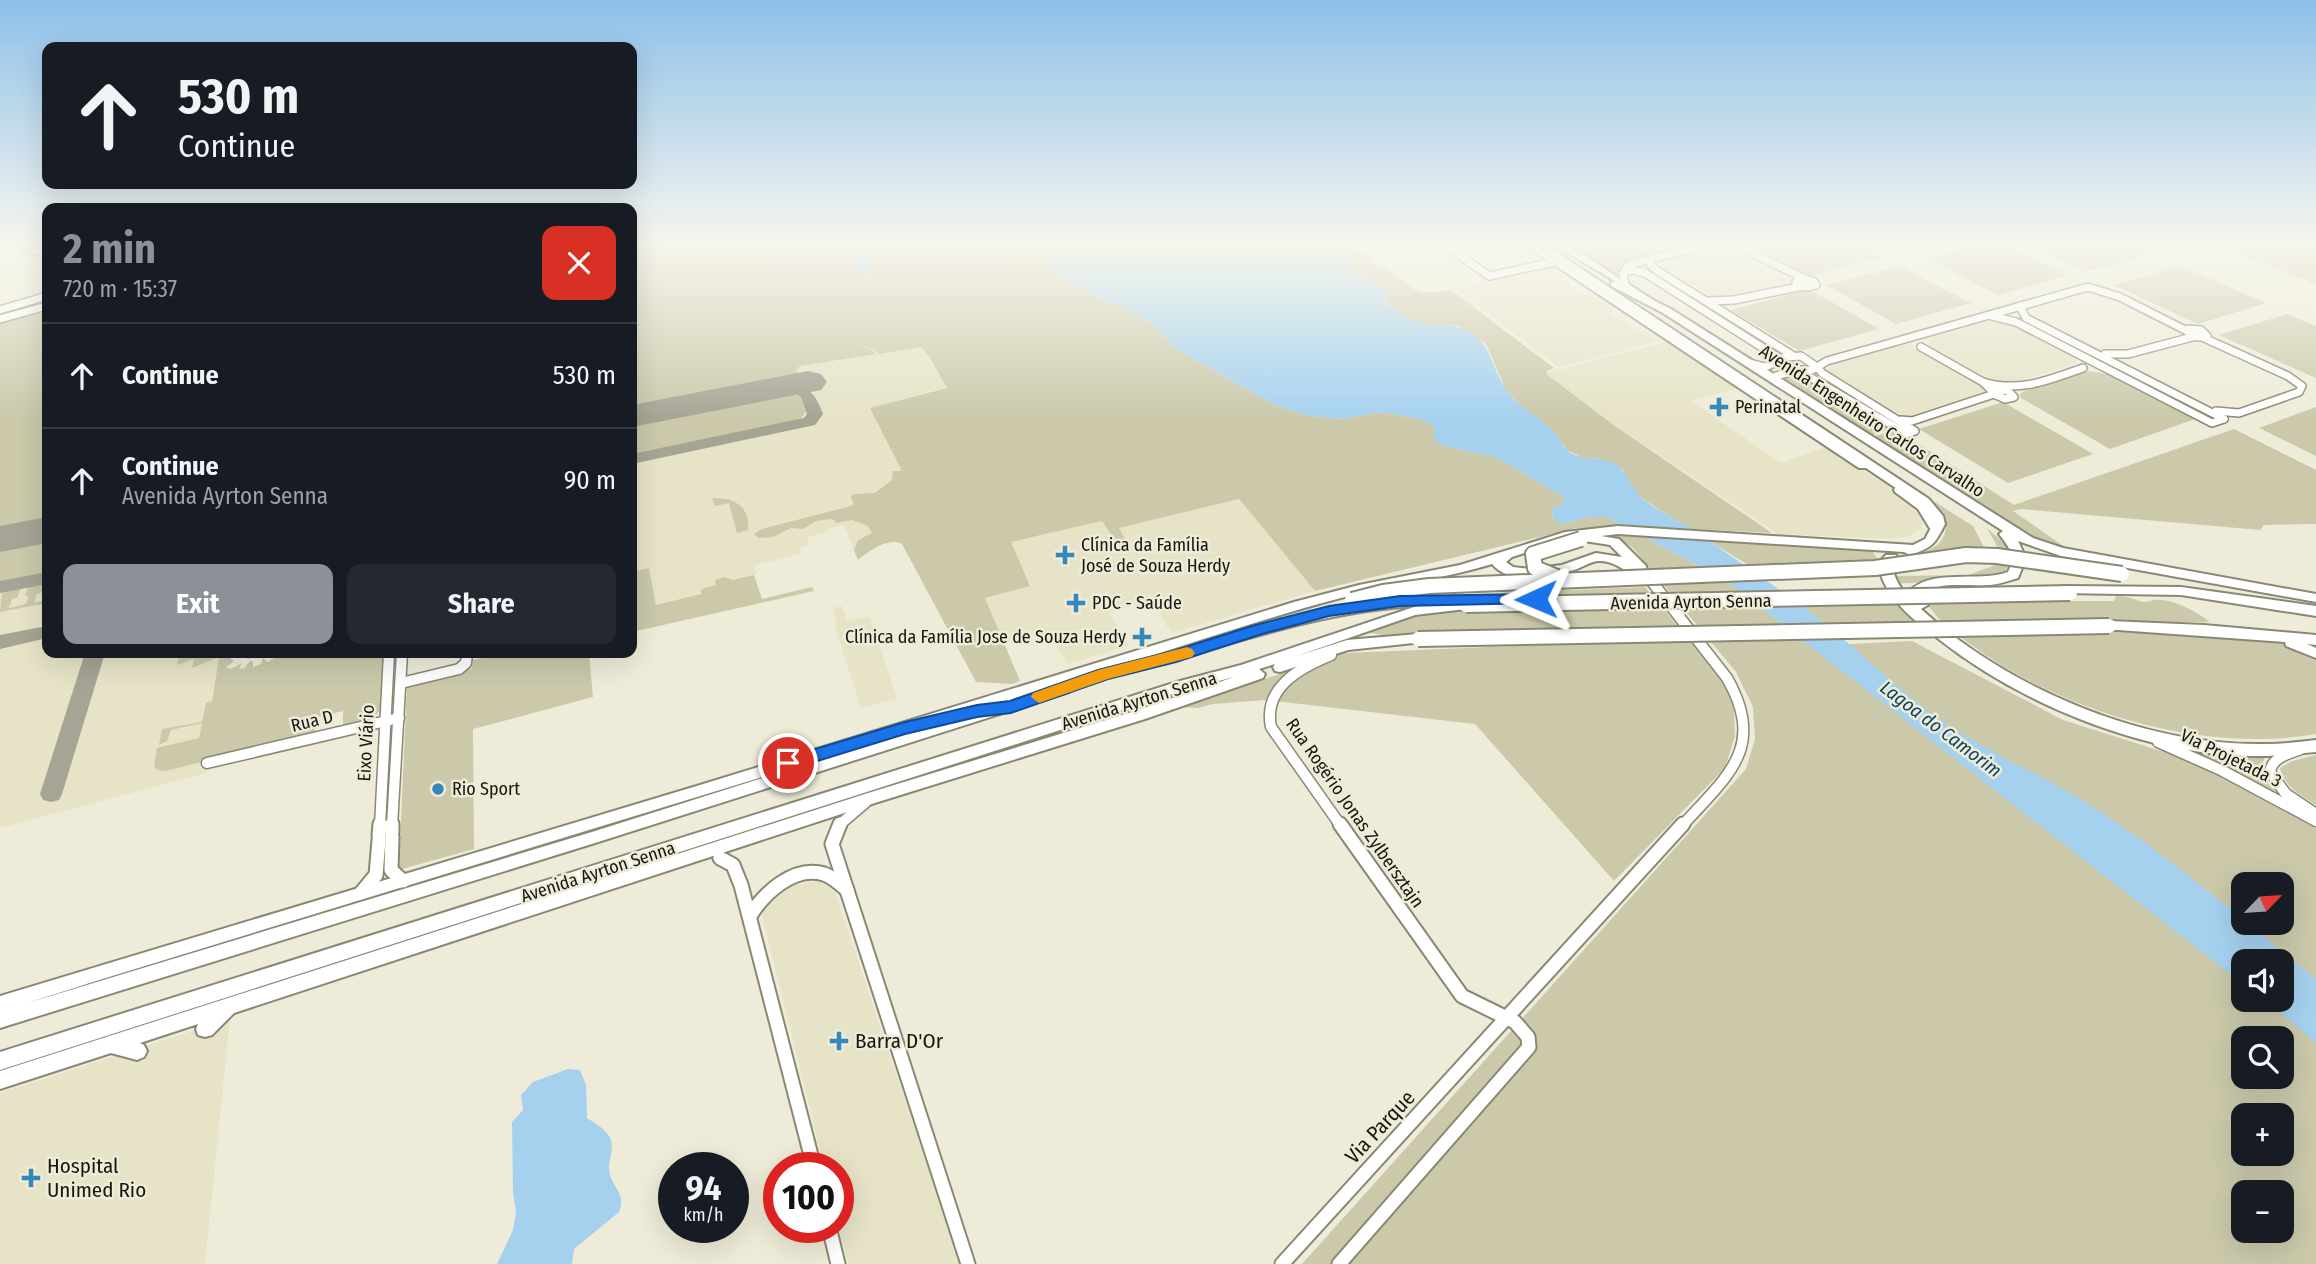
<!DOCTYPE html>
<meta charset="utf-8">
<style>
:root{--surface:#171b24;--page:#242831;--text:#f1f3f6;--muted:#9ea1a6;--line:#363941;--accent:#8c9099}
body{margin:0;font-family:"Fira Sans Condensed",sans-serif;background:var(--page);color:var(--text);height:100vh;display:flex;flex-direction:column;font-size:26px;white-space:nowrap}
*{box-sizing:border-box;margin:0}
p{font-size:23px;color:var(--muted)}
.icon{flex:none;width:38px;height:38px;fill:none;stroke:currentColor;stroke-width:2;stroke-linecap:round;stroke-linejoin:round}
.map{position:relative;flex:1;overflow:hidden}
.drawer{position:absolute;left:42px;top:203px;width:595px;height:455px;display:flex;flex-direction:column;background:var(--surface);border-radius:14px;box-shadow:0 7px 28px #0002}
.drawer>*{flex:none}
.hud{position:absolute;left:42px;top:42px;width:595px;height:147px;border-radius:14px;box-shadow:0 7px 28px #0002;background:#171b24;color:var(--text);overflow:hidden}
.needle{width:46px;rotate:65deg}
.fabs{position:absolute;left:2231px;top:872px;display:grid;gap:14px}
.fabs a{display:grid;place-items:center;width:63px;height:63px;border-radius:14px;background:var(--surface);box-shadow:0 7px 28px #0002;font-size:35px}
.speed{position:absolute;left:658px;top:1152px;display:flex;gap:14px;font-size:35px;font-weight:700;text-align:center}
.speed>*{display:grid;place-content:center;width:91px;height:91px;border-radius:50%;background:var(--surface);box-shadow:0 7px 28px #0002;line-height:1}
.speed small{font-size:18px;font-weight:400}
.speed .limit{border:10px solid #d22;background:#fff;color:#111}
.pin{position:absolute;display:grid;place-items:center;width:60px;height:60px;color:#fff;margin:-30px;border:4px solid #fff;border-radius:50%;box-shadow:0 2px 7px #0007}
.me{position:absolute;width:77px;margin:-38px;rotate:269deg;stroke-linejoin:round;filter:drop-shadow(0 0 5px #0008)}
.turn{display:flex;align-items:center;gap:24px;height:147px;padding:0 21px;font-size:32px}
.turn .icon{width:91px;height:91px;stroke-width:2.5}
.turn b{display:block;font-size:49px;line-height:60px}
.round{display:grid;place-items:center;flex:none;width:74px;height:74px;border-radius:14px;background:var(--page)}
.head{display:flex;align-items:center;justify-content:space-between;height:119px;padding:0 21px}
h1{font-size:42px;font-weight:700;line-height:52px;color:var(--accent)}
.button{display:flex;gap:14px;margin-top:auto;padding:14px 21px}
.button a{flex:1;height:80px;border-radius:14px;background:var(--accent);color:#fff;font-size:28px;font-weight:700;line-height:80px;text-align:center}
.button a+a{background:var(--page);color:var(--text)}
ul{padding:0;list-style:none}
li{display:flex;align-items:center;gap:21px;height:105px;padding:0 21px;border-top:2px solid var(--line)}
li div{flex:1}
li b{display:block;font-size:26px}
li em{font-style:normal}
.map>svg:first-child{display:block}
.built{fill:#e6e3c7}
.green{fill:#cbc9aa;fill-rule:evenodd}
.water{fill:#a5d1ef}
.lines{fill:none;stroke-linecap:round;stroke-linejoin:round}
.taxiway{fill:#a6a494;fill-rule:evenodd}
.runway{fill:#a6a494;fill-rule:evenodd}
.minor-far2-casing{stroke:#898875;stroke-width:10}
.minor-far1-casing{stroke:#898875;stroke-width:13}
.minor-casing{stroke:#898875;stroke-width:17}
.major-casing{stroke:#898875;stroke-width:4}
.highway-casing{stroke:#898875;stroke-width:4}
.minor-far2{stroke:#fff;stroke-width:7}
.minor-far1{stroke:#fff;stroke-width:10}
.minor{stroke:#fff;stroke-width:13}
.major{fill:#fff;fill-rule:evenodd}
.highway{fill:#fff;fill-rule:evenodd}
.highway-bridge-casing{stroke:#898875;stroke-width:18;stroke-linecap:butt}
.highway-bridge{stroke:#fff;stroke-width:14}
.route{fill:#1a73e8;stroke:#114b97;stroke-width:2}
.slow{fill:#f59e0b}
.poi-dot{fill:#3588b8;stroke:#eeecd8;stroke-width:2.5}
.labels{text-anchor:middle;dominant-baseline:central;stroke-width:5;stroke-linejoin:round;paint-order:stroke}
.poi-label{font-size:18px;fill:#17160f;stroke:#eeecd8;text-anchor:start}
.street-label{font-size:18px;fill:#17160f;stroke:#eeecd8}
.water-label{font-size:19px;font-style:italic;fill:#0d4361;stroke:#eeecd8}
.near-poi-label{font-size:21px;fill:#17160f;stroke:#eeecd8;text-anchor:start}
.near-street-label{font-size:21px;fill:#17160f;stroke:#eeecd8}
</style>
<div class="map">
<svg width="2316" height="1264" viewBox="0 0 2316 1264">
<rect width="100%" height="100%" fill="#eeecd8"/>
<g class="built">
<path d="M1724 247 1738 249 1788 280 1715 299 1659 265Z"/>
<path d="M1552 268 1564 277 1560 279 1578 292 1584 296 1592 295 1614 310 1610 313 1637 331 1645 330 1659 341 1559 367 1457 290Z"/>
<path d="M1989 321 2007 323 2068 353 2076 359 2077 363 2013 383 1995 382 1934 348 1928 342 1930 338Z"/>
<path d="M875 337 917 342 929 356 947 387 871 408 903 472 872 533 858 540 854 550 844 525 827 529V532L807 537 809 545 800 547 801 554 754 565 757 574 701 589V594L656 605 649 568 632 572V381Z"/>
<path d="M1669 341 1738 388 1691 401 1781 463 1828 447 1903 496 1919 511 1923 520 1921 528 1909 536 1893 539 1778 534 1608 421 1547 373Z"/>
<path d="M1907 344 1917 347 1981 383 1985 391 1909 416 1892 411 1826 370 1831 366 1897 345Z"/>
<path d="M47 490V653H220L200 762 208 760 206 773 0 828V499Z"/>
<path d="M1239 499 1315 591 1171 633 1152 600 1109 612 1129 646 1067 664 1047 631 1003 643 985 598 1030 585 1010 542 1102 521 1119 528Z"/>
<path d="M842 606 847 620 870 617 897 698 861 708 834 623 837 621 833 608Z"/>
<path d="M819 881 831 886 835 892 960 1264H848L838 1226V1167H824L762 915 765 905 776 894 789 886Z"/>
<path d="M230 1019 205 1264H0V1093Z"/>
</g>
<g class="green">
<path d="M662 244H839L845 253H852L872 274 869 251 873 247 890 244H1037C1062 305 1141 294 1173 347L1271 403 1305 415 1342 419 1380 412 1415 418 1434 425 1443 446 1496 457 1562 496 1566 502 1552 510 1553 519 1562 524 1589 517H1607L1724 579 1810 646 1912 641 2063 720 2196 762 2316 828V1264H1302L1746 769 1755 739 1753 707 1736 672 1633 548 1616 537 1577 528 1315 591 1239 499 1119 528 1125 539 1116 542 1102 521 1011 542 1030 586 985 598 1020 681 1012 684 976 682 902 544C888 537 869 551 858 560L854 550 858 540 872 533 868 526 852 520 837 523 832 519 816 521 803 529 791 528 773 537 759 538 754 534 762 529 851 506 854 504 851 498 853 494 875 493 892 480 893 471H902L870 408 947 388 929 356 921 347 879 354 874 349 859 345 872 350 876 354 800 366 795 371 805 375 632 408V253ZM2244 884H2282V922H2244ZM2244 961H2282V999H2244ZM2244 1038H2282V1076H2244ZM2244 1115H2282V1153H2244ZM2244 1192H2282V1230H2244Z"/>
<path d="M1297 244H1341L1353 252 1367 253 1372 257 1369 261C1376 266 1382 265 1389 270 1418 291 1412 296 1451 290L1554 368 1547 371V374L1612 424 1772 533 1690 529 1646 501 1635 493 1623 470 1600 459 1583 458 1568 451 1550 428 1521 406 1506 390 1486 344 1458 326 1440 323 1434 326C1404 320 1388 311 1375 283L1359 278 1346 261Z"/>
<path d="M1569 244H1703L1628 262 1620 268 1618 276Z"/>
<path d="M1752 244H1857L1883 257 1810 276Z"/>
<path d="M1981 244H2002L2068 275 1998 295 1926 258Z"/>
<path d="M2024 244H2129L2151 254 2085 272Z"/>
<path d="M2247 244H2316V284L2227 250Z"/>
<path d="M1900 266 1971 303 1896 324 1826 285Z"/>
<path d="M2181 266 2266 303 2198 324 2114 285Z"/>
<path d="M1809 289 1879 329 1799 351 1731 310Z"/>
<path d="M47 311V521L0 530V324Z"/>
<path d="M2287 314 2316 326V378L2219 335Z"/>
<path d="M2088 371 2113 375 2198 418 2110 449 2021 398 2020 394 2024 391Z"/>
<path d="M1792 373 1804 375 1890 429 1869 436 1781 380V377Z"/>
<path d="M788 394 801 397 806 411 801 419 632 455V424Z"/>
<path d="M2003 402 2093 454 2008 483 1919 429Z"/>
<path d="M2316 407V456L2259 428Z"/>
<path d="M2234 429 2316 470V524L2264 525 2260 530 2021 509 2013 511 2065 547 2034 539 1872 437 1893 431 1909 438 2014 505Z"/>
<path d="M1916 490 1973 526 1985 549 1967 548 1922 553C1928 550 1938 546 1941 541 1956 520 1930 501 1916 490Z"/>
<path d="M712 498C734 497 750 506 748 530L737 533 729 503 715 506Z"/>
<path d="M1987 528 2010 548 2006 571 1991 578 1894 584 1891 576 1968 575 1993 566 1997 546Z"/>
<path d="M1702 537 1872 551 1879 561 1747 564Z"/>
<path d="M47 539V573L0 582V548Z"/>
<path d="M649 568 656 605 701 594V589L716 585 715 580 724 577 733 580 754 575 762 599 812 587 814 591 632 632V572Z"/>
<path d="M47 583 43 592 37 594 34 603 47 600V603L0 612 2 592 21 588 17 598 12 599 9 608 26 604 29 596H25L28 587Z"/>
<path d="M1645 587 1711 665 1729 692 1734 710 1735 736 1725 768 1614 881 1475 724 1265 700 1213 704 1198 708 1179 707 1344 653 1563 644 1556 628 1389 636 1365 632 1407 613 1470 594Z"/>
<path d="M2116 596C2127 596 2133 599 2143 602 2147 602 2150 601 2153 600 2173 598 2195 611 2210 622L1942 623 1924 600 2049 597 2057 601H2114Z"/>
<path d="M1896 599 1922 623H1824L1796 602Z"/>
<path d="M2118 631C2179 634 2262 626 2316 656V734C2219 751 2108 723 2022 677 1998 665 1977 649 1955 633Z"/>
<path d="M180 653H268L249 659 234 654 229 657 234 661 226 667 231 669 242 663 239 669 245 668 249 662 253 661V667L261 664 263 658 268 662 274 658 272 654 274 653H322V655L385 653 381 710 370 720 349 727V723L343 725V711L318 717 315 731 299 737 166 771 157 770 154 766 157 748 199 738 202 723 171 730 167 741 159 745 162 729 202 722 206 703 212 701 219 657 192 668 194 659 177 665Z"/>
<path d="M507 653H589L593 697 473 729 474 849 402 869 399 866 407 685 472 668 473 660Z"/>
<path d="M2187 748 2230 755 2266 756C2253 775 2274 790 2288 802Z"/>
<path d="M2316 755V805C2300 795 2285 787 2280 768L2292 761Z"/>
</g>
<g class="water">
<path d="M839 244H890L873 247 869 252 872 274 855 271 852 253H845Z"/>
<path d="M1037 244H1297L1346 261 1359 278 1375 283 1388 291 1384 301C1397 315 1415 322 1434 326L1440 323C1493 333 1483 351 1506 389 1517 407 1538 415 1552 430 1558 436 1562 446 1569 452 1583 462 1603 455 1617 465 1629 474 1631 490 1644 500 1659 511 1676 519 1691 529 1733 557 1775 586 1815 616 1856 647 1890 683 1931 713 1983 751 2042 774 2096 809 2174 860 2244 921 2316 979V1043L2265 999H2282V961H2244L2243 984 1724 579 1607 517H1589L1562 524 1553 519 1552 510 1565 502 1562 496 1496 457 1443 446 1434 439V425L1415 418 1380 412 1342 419 1305 415 1271 403 1173 347C1141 294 1061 305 1037 244Z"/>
<path d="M568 1069 580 1070 586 1085 587 1118C595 1123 604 1128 609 1136 616 1146 608 1159 609 1170 611 1187 627 1193 619 1212L574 1249 572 1264H497L513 1230 516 1212 513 1192 512 1122 523 1110 521 1095 533 1082Z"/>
</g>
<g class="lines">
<g class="taxiway">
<path d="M787 381C808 386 816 394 823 414L815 425 632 464V454L804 418 807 414 801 397 779 386Z"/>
<path d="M47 572V584L0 593V581Z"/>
<path d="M47 626V638L0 649V635Z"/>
<path d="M85 653H105L62 794 59 800 51 802 43 800 40 794Z"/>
</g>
<g class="runway">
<path d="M808 371 821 374 827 382 821 390 632 427V405Z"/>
<path d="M47 517V543L0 552V526Z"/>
</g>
<g class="minor-far2-casing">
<g id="minor-far2">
<path d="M15 244 47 254"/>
<path d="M1444 244 1489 276 1554 262"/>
<path d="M1734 244 1805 279"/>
<path d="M1653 257 1650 264 1656 270 1792 355"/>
<path d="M1623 273 1632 270 1645 273 1782 360 1765 367 1749 363"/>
<path d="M1800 279 1813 281 1816 285 1806 287 1796 282Z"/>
<path d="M1625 285 1623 273 1630 264 1711 244"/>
<path d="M1710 301 1734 300 1803 286"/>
<path d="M2020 306 2026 318 2224 419"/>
<path d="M0 310 47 296"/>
<path d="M1992 316 2016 322 2212 423 2224 419"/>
<path d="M0 319 47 306"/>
<path d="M2188 329 2201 330 2207 336 2198 337 2188 332Z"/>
<path d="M2202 337 2288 376 2302 386 2299 392 2239 413 2216 411"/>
<path d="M1921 347 1983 382"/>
<path d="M2105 354H2128L2196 336"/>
<path d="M1817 367 1827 361 2088 287 2120 297 2187 331"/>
<path d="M1798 370H1812L1817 367"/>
<path d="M1798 370 1907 434 1915 431 1822 373 1817 367"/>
<path d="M1798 370 1784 364V357L1801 356 1817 367"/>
<path d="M1777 382 1776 376 1798 370"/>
<path d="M1996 389 2008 391 2014 397 2005 399 1994 394Z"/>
<path d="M1993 392 1983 382C2019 393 2049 380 2083 368"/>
<path d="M1901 420 1912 421 1994 394"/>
</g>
</g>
<g class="minor-far1-casing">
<g id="minor-far1">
<path d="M1649 578 1727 678C1767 748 1727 776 1682 826"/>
<path d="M1331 655C1299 668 1263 688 1271 727L1341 826"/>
<path d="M401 683 459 669 466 663 467 653"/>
<path d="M2158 742 2221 770 2316 821"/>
<path d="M2301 749C2288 754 2272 757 2270 772L2286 794 2316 814"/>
<path d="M207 763 399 718"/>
<path d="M380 826 389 653"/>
<path d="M392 826 402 653"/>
<path d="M838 826 865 803"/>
</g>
</g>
<g class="minor-casing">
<g id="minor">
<path d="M840 824 832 844 968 1264"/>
<path d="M392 832V824"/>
<path d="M379 836 380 824"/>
<path d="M392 837 391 870 403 881"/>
<path d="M720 858 733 865 741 885 814 1167"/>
<path d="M361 893 376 875 379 840"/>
<path d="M750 916C764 893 794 865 824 874 833 877 840 884 847 890"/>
<path d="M829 1227 838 1264"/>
<path d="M1282 1264 1683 824"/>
<path d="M1339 1264 1529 1047 1528 1037 1515 1022 1462 996 1340 824"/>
</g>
</g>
<g class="major-casing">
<g id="major">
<path d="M1523 244H1532L1868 466 1867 468H1859Z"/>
<path d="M1558 244H1567L1653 300 1646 302Z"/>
<path d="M1899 487 1926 505 1942 530 1940 532H1932L1918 509 1895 492 1894 490 1895 488Z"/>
</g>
</g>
<g class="highway-casing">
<g id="highway">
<path d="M1533 244H1544L1929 499 1943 516 1945 524C1935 544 1932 548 1910 555L1904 552 1618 534 1601 536 1619 539 1646 566 1647 571 1656 578 1654 581C1636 585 1620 559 1598 561 1590 562 1584 566 1577 569 1553 577 1510 586 1492 564 1448 578 1401 583 1356 594 1281 613 1208 638 1135 661 1234 635 1326 601 1430 597L1435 598 1437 601 1435 604 1466 601 1473 605 1466 609 1415 615 1294 657 1347 640 1418 634 1423 636 1425 639 1423 642 1348 650 1280 672 1275 671 1273 667 1275 664 1259 669 1265 674 1263 678 1145 719 878 802 234 1013 212 1035 205 1037 198 1035 196 1029 198 1024 140 1043 144 1045 147 1051 144 1057 137 1060 111 1053 0 1089V1071L868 793 1135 711 1234 677 1188 689 0 1070V1052L1180 681 1241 665 1417 606C1318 611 1225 647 1131 672L1126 671 1124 667 1126 664 1065 683 1071 688 1069 692 595 843 0 1028V996L700 785 1294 602 1359 585 1460 565 1565 532 1618 526 1913 545 1925 539 1933 524 1931 517 1921 505ZM1583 538 1584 541 1610 545 1622 557 1596 553 1562 565 1530 569 1513 567 1506 562 1512 557 1566 540ZM860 747 595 831 24 1004 96 981Z"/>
<path d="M1553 244H1565L1604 268 1596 270Z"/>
<path d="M1611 282H1617L1671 309 2033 538 2063 548 2316 594V602L2061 556 2018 541 2026 558 2018 578C2008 581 2000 584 1990 585 1969 587 1939 580 1922 594L1928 605 1921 609C2010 690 2147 747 2268 744 2284 744 2300 742 2316 740V752C2300 753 2284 755 2268 756 2154 759 2024 707 1936 637 1911 618 1883 596 1878 563L1886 555H1896L1898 558 1892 564C1894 580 1902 591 1913 602L1908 593C1929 567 1979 583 2008 572 2016 555 2009 547 1999 534L2003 531 1663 313 1611 286Z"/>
<path d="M2066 586 2181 587 2316 606V616L2181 595 2061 593 2059 590 2061 587Z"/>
<path d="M2109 621 2204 625 2316 635V645L2307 644 2316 648V658L2286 646 2285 642 2104 629 2102 626Z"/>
</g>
</g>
<use href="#minor-far2" class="minor-far2"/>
<use href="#minor-far1" class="minor-far1"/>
<use href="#minor" class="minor"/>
<use href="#major" class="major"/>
<use href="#highway" class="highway"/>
<g class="highway-bridge-casing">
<g id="highway-bridge">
<path d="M1557 577 1535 568 1533 554 1581 539"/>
<path d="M1352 600 1383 592 1429 586 1875 568 1966 555 1997 556 2122 574"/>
<path d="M1466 605 2070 593"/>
<path d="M1418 639 2109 626"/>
</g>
</g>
<use href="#highway-bridge" class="highway-bridge"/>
</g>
<linearGradient id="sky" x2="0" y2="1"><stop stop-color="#8dc0eb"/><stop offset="0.58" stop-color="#f7f6ed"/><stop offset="1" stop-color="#f7f6ed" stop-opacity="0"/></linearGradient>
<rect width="2316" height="421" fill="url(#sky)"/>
<path class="route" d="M1536 594 1541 596 1544 599 1541 603 1400 606 1329 616 1262 634 1176 662 1108 679 1011 713 977 717 905 734 788 770 782 768 779 763 782 759 905 722 977 705 1010 701 1098 670 1173 651 1252 626 1329 606 1400 596Z"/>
<path class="slow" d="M1187 647 1192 649 1195 653 1192 657 1108 679 1039 703 1031 697 1033 693 1098 670Z"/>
<g class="poi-dot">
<path d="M1715.5 396.5h7v7h7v7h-7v7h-7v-7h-7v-7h7z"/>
<path d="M1061.5 544.5h7v7h7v7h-7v7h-7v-7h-7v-7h7z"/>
<path d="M1072.5 592.5h7v7h7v7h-7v7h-7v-7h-7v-7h7z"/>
<path d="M1138.5 626.5h7v7h7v7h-7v7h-7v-7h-7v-7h7z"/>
<circle cx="438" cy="789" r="7"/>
<path d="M835.5 1030.5h7v7h7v7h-7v7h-7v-7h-7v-7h7z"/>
<path d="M27.5 1167.5h7v7h7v7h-7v7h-7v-7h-7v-7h7z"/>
</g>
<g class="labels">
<g class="poi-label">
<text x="1735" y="407">Perinatal</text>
<text x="1081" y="545">Clínica da Família<tspan x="1081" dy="21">José de Souza Herdy</tspan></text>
<text x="1092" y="603">PDC - Saúde</text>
<text x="1126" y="637" text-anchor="end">Clínica da Família Jose de Souza Herdy</text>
<text x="452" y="789">Rio Sport</text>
</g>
<g class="street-label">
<text transform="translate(1872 421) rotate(33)">Avenida Engenheiro Carlos Carvalho</text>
<text transform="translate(1691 602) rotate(-1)">Avenida Ayrton Senna</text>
<text transform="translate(1139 701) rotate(-17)">Avenida Ayrton Senna</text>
<text transform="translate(312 721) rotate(-14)">Rua D</text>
<text transform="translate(366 743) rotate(-87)">Eixo Viário</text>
<text transform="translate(2231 758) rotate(26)">Via Projetada 3</text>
<text transform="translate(1355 813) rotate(55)">Rua Rogério Jonas Zylbersztajn</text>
<text transform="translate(598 872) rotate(-18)">Avenida Ayrton Senna</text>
</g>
<g class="water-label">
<text transform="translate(1941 729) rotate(37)">Lagoa do Camorim</text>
</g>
<g class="near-poi-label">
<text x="855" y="1041">Barra D'Or</text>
<text x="47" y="1166">Hospital<tspan x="47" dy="24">Unimed Rio</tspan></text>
</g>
<g class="near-street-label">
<text transform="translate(1380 1127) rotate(-47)">Via Parque</text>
</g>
</g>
</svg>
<div class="fabs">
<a><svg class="needle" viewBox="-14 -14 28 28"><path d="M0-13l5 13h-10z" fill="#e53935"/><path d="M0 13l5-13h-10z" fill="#9ea1a6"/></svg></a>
<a><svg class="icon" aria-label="sound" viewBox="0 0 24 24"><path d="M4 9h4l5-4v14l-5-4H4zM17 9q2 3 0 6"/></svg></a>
<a><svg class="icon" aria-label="search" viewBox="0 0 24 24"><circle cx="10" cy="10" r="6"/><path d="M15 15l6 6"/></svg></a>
<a>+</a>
<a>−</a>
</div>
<div class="speed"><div>94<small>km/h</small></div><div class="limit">100</div></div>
<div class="pin" style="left:788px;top:763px;background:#d93025"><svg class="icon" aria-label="arrive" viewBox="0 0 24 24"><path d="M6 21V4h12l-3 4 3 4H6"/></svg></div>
<svg class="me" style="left:1536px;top:599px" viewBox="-20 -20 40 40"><path d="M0-17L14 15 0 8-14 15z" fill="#1a73e8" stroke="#fff" stroke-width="4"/></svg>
<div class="hud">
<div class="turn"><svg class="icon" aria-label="ahead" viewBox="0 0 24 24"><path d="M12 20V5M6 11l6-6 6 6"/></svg><div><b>530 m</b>Continue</div></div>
</div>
<section class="drawer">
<div class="head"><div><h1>2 min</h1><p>720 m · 15:37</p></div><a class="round" style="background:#d93025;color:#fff"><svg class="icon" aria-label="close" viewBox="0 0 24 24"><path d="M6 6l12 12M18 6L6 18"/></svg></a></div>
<ul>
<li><svg class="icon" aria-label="ahead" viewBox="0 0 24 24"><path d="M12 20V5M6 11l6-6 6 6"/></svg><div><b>Continue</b></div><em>530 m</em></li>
<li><svg class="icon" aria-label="ahead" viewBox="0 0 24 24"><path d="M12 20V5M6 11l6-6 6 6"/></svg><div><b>Continue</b><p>Avenida Ayrton Senna</p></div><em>90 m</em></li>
</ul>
<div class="button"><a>Exit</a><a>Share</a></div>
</section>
</div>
